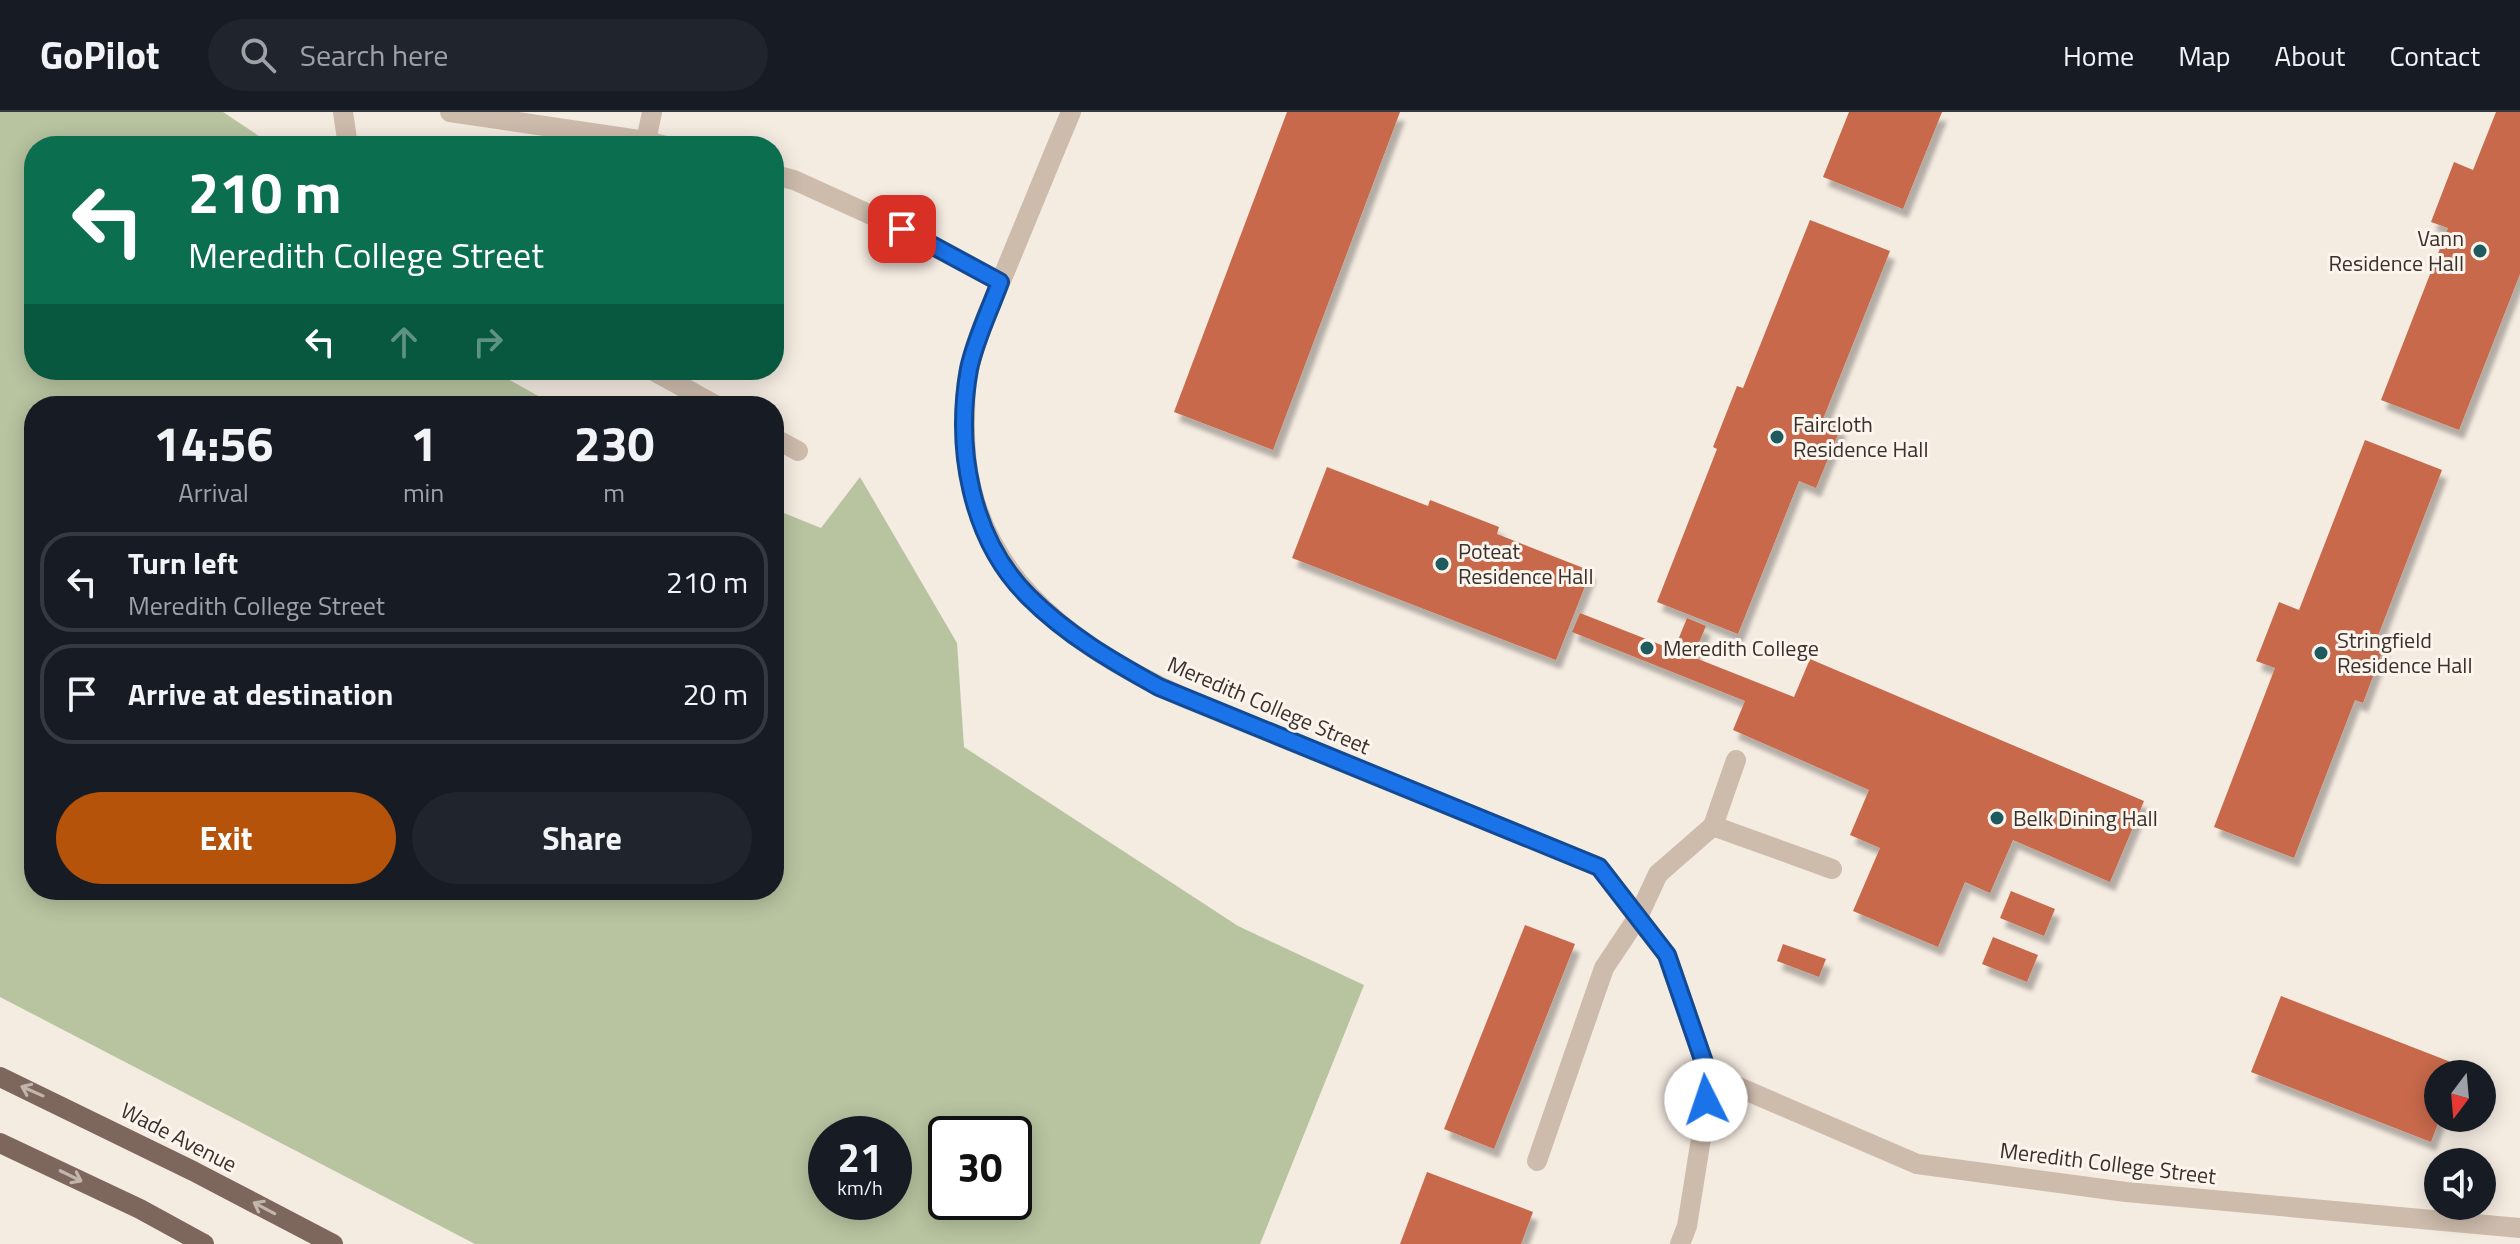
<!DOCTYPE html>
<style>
:root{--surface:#171b24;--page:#20242c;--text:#f1f3f6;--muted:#9ea1a6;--line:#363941;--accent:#b45309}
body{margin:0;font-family:"Titillium Web",sans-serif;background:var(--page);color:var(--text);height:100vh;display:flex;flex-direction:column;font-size:30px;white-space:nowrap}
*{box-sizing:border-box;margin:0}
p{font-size:26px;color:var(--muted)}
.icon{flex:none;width:44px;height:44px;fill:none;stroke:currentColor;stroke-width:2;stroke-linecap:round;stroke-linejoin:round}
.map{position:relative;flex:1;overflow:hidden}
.sheet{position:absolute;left:24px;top:284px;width:760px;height:504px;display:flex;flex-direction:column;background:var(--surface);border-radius:32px;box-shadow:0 4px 20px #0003}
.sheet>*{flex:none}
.guide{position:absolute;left:24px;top:24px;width:760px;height:244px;border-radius:32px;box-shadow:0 4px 20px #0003;background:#0b6e4f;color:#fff;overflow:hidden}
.needle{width:52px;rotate:196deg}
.buttons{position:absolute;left:2424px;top:948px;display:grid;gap:16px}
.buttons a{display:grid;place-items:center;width:72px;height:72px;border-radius:50%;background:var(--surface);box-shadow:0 4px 20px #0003;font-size:40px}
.speed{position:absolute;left:808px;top:1004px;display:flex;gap:16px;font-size:40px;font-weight:700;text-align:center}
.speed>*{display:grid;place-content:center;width:104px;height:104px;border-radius:50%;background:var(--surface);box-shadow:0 4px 20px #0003;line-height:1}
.speed small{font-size:20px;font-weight:400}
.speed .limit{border:4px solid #111;border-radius:12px;background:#fff;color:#111}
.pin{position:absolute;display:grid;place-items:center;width:68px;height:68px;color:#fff;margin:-34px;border-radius:16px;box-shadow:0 4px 12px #0006}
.me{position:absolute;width:88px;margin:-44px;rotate:356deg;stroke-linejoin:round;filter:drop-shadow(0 0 6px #0008)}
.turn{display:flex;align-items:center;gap:28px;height:168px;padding:0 32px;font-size:36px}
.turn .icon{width:104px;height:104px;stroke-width:2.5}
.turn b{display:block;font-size:56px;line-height:68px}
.lanes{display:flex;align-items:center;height:76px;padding:0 32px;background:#0003;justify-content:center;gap:40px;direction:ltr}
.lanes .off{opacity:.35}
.eta{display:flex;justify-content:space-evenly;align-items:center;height:136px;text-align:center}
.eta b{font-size:48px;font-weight:700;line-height:56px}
.cta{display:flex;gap:16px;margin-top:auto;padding:16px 32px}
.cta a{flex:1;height:92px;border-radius:48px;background:var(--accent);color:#fff;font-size:32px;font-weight:700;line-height:92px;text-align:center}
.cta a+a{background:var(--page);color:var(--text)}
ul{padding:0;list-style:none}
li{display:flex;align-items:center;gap:24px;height:100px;margin:0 16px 12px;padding:0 16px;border:4px solid var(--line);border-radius:32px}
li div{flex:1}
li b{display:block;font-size:30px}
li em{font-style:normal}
header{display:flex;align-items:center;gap:48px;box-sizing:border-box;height:112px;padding:0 40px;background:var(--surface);border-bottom:2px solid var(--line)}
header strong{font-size:38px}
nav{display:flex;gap:44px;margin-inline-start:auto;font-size:28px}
.search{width:560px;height:72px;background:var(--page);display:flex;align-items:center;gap:20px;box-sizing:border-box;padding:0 28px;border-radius:44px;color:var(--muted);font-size:30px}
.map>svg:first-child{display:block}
.green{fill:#b8c4a0;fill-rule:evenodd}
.building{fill:#c8694b;filter:url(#shadow)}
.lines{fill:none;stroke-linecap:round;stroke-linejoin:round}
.lane{stroke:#cdbbac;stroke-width:20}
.street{stroke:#cdbbac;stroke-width:20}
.primary{stroke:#7d675c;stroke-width:20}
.oneway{stroke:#c2b5ac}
.route-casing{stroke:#114b97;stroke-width:20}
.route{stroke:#1a73e8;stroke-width:14}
.poi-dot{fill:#1f5a5e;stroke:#fbf5ee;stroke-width:3}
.labels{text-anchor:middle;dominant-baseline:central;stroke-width:6;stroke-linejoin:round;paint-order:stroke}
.poi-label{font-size:22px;fill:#3b302b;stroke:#fbf5ee;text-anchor:start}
.street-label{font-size:22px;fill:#3b302b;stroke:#fbf5ee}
</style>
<header>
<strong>GoPilot</strong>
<div class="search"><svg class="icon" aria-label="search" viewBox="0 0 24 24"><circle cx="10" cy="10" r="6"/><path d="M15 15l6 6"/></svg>Search here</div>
<nav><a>Home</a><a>Map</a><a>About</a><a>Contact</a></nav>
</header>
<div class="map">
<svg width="2520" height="1132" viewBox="0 0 2520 1132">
<defs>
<filter id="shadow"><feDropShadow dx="5" dy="9" stdDeviation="2" flood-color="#0004"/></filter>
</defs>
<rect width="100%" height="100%" fill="#f4ebe1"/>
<path class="green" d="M0 0H223L274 34H34V258H492L556 294H34V778H774V397L821 416 860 365 957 531 964 635 1238 814 1364 873 1260 1132H475L0 885ZM826 1022H894V1090H826ZM946 1022H1014V1090H946Z"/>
<g class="building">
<path d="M1287 0H1400L1273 338 1174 300Z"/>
<path d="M1849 0H1942L1903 97 1823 65Z"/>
<path d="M2496 0H2520V162L2459 318 2381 288 2448 116 2431 110 2454 50 2473 58Z"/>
<path d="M1810 108 1890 139 1823 307 1841 315 1816 376 1799 369 1738 522 1657 490 1717 337 1713 335 1737 274 1743 276Z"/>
<path d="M2365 328 2442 358 2376 529 2385 532 2363 591 2355 588 2294 746 2214 715 2275 556 2256 549 2279 490 2299 498Z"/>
<path d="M1327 355 1428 394 1430 388 1499 415 1497 422 1591 459 1556 548 1292 446Z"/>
<path d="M1580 501 1674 538 1687 506 1706 514 1693 545 1794 585 1810 547 2144 689 2110 770 2013 728 1990 781 1965 770 1938 835 1853 799 1880 736 1850 723 1869 678 1733 618 1745 589 1572 520Z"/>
<path d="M2011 779 2055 797 2044 824 2000 806Z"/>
<path d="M1525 813 1575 832 1494 1037 1444 1017Z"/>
<path d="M1993 825 2038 843 2027 870 1982 852Z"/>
<path d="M1783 832 1826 847 1819 865 1777 849Z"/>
<path d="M2281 884 2461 954 2458 962H2438V1006H2440L2431 1030 2251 960Z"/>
<path d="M1427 1060 1533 1100 1521 1132H1400Z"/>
</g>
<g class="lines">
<g class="lane">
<path d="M343 0 348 34"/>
<path d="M646 29 652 0"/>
<path d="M652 258 717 294"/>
<path d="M774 326 798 339"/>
<path d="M1713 714 1832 757"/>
<path d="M1537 1049 1604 856 1638 805 1658 762 1713 714 1736 648"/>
</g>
<g class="street">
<path d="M450 0 646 29 666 34"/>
<path d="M1071 0C1049 52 1028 104 1006 157 993 188 978 220 970 253 965 272 965 293 965 313 962 454 1067 534 1185 586L1599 755 1667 843 1708 962 1703 1014 1687 1114 1680 1132"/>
<path d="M774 63 794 68 902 117 1000 170"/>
<path d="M1708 962 1917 1052 2126 1080 2520 1116"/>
</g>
<g class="primary">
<path d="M0 965 193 1059 333 1132"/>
<path d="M0 1031 140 1097 204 1132"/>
</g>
</g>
<defs><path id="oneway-shaft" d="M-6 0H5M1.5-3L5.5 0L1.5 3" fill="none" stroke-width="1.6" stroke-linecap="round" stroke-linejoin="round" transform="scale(2)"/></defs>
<g class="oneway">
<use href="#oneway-shaft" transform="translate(32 979) rotate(-156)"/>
<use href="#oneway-shaft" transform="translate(71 1064) rotate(26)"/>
<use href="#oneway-shaft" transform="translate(264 1096) rotate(-152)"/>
</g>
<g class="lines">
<g class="route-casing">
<path id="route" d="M902 117 1000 170C990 198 975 228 969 257 955 335 970 427 1029 485 1067 523 1112 549 1159 575L1599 755 1667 843 1708 962 1706 988"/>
</g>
<use href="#route" class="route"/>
</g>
<g class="poi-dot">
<circle cx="2480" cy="139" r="8"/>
<circle cx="1777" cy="325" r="8"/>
<circle cx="1442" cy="452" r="8"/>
<circle cx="1647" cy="536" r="8"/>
<circle cx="2321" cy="541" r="8"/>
<circle cx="1997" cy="706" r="8"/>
</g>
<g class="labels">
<g class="poi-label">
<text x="2464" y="126" text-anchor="end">Vann<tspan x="2464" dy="25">Residence Hall</tspan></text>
<text x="1793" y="312">Faircloth<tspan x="1793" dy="25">Residence Hall</tspan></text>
<text x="1458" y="439">Poteat<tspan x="1458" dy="25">Residence Hall</tspan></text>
<text x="2337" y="528">Stringfield<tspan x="2337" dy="25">Residence Hall</tspan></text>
<text x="1663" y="536">Meredith College</text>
<text x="2013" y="706">Belk Dining Hall</text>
</g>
<g class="street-label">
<text transform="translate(1269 593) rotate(23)">Meredith College Street</text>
<text transform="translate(179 1025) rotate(27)">Wade Avenue</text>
<text transform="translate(2108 1051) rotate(7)">Meredith College Street</text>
</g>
</g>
</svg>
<div class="buttons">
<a><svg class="needle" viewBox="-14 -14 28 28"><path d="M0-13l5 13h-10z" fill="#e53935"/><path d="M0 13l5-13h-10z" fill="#9ea1a6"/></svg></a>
<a><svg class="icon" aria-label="sound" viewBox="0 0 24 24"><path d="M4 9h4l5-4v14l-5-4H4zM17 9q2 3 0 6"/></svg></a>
</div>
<div class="speed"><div>21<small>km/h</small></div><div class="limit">30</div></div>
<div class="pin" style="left:902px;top:117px;background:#d93025"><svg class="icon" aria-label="arrive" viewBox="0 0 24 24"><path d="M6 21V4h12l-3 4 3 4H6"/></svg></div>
<svg class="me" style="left:1706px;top:988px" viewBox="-20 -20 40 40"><circle r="19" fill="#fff"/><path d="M0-13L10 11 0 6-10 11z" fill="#1a73e8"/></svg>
<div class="guide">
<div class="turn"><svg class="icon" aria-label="left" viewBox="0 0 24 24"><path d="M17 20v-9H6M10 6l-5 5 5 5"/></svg><div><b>210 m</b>Meredith College Street</div></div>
<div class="lanes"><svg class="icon" aria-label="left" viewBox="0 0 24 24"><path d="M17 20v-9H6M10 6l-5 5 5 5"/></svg><svg class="icon off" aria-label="ahead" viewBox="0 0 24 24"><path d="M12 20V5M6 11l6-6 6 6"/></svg><svg class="icon off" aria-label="right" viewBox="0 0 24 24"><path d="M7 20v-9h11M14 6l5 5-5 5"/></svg></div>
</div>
<section class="sheet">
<div class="eta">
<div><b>14:56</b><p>Arrival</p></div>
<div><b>1</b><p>min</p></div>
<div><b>230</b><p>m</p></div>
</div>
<ul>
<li><svg class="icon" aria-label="left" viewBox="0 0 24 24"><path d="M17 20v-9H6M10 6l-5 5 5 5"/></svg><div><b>Turn left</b><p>Meredith College Street</p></div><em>210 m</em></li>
<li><svg class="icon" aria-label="arrive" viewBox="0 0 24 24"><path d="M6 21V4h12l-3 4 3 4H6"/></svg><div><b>Arrive at destination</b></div><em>20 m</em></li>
</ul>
<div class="cta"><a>Exit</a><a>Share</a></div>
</section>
</div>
